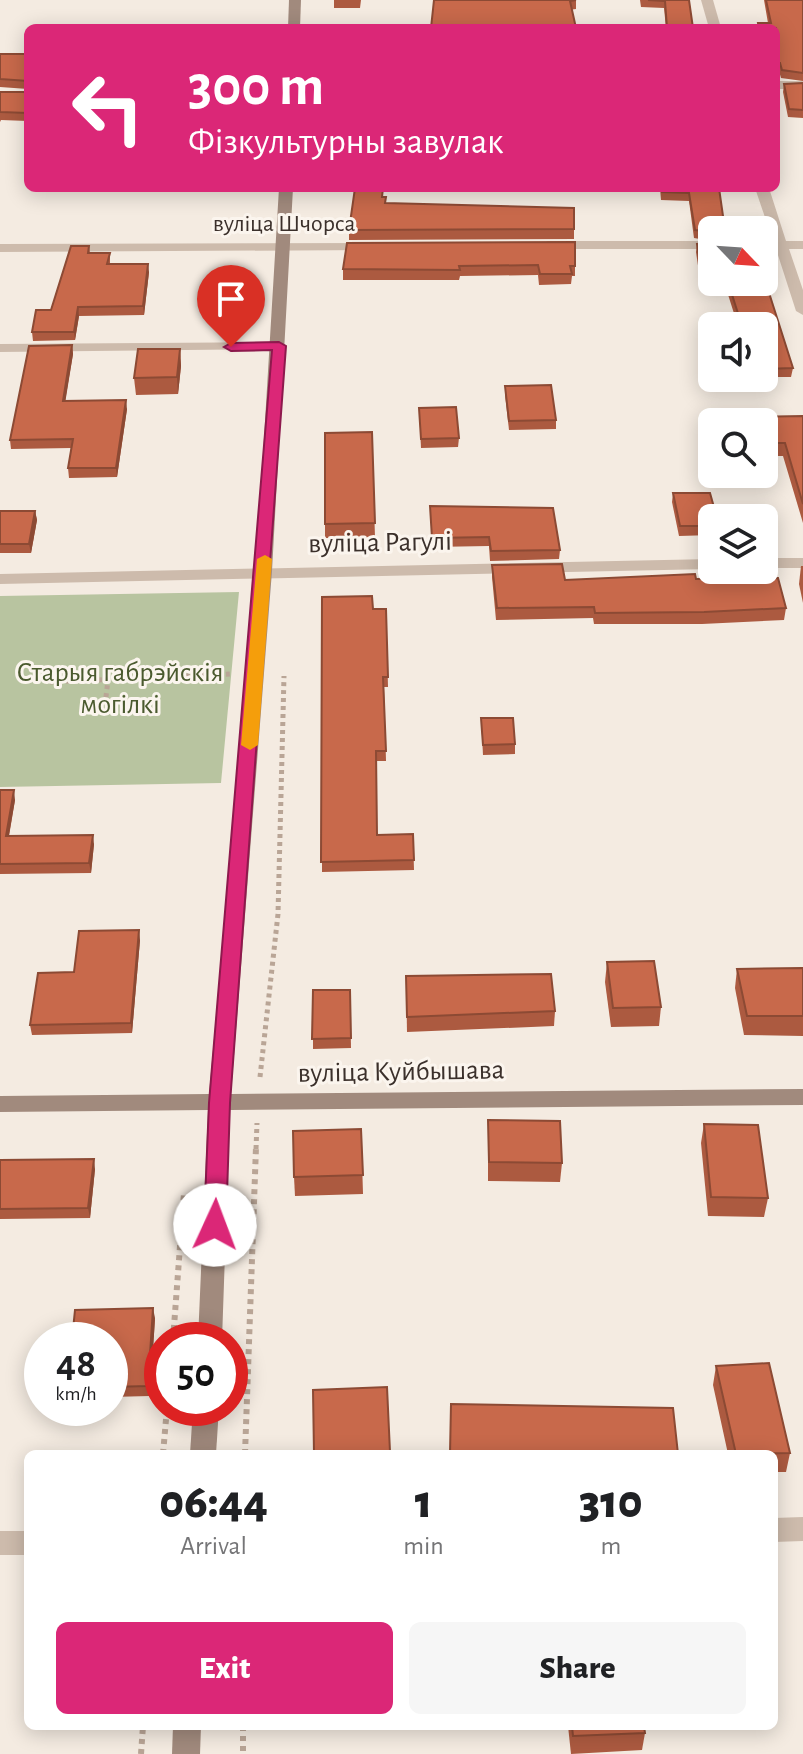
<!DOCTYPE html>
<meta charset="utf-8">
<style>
:root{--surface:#fff;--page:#f6f6f6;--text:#202124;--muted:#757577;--accent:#db2777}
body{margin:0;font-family:"Alegreya Sans",sans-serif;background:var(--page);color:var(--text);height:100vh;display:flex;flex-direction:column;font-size:30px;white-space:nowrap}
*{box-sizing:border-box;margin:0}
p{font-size:26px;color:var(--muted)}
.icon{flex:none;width:44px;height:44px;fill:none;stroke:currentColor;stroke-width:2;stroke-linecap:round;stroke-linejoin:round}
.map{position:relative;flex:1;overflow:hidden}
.drawer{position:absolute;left:24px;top:1450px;width:754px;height:280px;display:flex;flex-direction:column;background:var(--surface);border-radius:12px;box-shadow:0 4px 20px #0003}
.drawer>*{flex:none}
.top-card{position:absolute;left:24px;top:24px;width:756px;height:168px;border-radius:12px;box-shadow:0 4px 20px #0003;background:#db2777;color:#fff;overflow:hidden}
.needle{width:52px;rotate:115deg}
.buttons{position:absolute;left:698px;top:216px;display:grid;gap:16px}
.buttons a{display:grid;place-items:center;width:80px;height:80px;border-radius:12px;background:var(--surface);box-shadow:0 4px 20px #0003;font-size:40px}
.speed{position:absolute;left:24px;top:1322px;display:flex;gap:16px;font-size:40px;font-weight:700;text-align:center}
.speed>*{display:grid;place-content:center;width:104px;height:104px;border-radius:50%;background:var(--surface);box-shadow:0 4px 20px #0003;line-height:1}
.speed small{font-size:20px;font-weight:400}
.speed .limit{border:12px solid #d22;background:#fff;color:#111}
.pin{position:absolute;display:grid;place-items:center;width:68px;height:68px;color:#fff;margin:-82px -34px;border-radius:50% 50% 50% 0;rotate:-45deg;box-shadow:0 0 8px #0007}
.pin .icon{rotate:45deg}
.me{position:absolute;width:88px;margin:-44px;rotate:2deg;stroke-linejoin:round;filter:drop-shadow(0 0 6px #0008)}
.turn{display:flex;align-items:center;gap:28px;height:168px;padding:0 32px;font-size:36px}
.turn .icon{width:104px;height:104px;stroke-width:2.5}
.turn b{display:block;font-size:56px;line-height:68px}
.eta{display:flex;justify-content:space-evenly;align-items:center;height:136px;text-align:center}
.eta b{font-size:48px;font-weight:800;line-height:56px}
.cta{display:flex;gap:16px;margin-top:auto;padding:16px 32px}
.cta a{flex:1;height:92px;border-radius:12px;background:var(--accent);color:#fff;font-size:32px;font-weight:800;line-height:92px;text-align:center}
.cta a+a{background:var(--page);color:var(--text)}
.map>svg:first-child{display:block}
.green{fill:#b8c4a0}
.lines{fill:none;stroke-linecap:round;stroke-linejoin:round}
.path-far1{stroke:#b9a596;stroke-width:5;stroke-dasharray:4 4;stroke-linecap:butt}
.path{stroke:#b9a596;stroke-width:6;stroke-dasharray:5 5;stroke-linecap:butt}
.street{fill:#cdbbac;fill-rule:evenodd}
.secondary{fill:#a18a7d;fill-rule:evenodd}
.wall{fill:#ac5a40}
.shaded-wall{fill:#8c4a34}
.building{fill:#c8694b;stroke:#8c4a34;stroke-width:2}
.route{fill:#db2777;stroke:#8e194d;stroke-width:2}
.slow{fill:#f59e0b}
.labels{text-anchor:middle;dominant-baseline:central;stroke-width:6;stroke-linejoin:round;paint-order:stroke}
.far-street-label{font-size:24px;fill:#3b302b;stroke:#fbf5ee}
.street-label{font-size:28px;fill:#3b302b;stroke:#fbf5ee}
.park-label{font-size:28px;fill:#4a5a2e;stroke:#fbf5ee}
</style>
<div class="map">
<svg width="803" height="1754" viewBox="0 0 803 1754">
<rect width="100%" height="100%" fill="#f4ebe1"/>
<path class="green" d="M239 592 221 783 0 787V596Z"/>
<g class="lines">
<g class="path-far1">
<path d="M50 682 231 674"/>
<path d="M104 713 108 680"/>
<path d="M260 1077 278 914 284 676"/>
<path d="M256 1149 257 1123"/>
</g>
<g class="path">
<path d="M173 1340 184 1193"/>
<path d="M163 1454 167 1408"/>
<path d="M245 1454 256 1147"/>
<path d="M243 1726V1754"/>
<path d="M141 1754 143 1726"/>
</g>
<g class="street">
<path d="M701 0H713L721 28H709Z"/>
<rect x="776" y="81" width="27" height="8"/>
<path d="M755 188H769L786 241H803V249H789L803 290V315L796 311 776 249 764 248V242L773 241Z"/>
<path d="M712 241V249H548L541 245 548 241Z"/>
<path d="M377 243V249L372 250 0 252V244Z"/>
<path d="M279 342 286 346 284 349 0 352V344Z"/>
<rect x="764" y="558" width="39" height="10"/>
<path d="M712 559V569L0 584V574Z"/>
<path d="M803 1517V1541L774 1542V1518Z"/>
<rect x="0" y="1531" width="28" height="24"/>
</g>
<g class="secondary">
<path d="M289 0H301L300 28H288Z"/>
<path d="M279 188H293L272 571 231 1094 803 1089V1105L230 1110 222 1340H198L208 1110 0 1112V1096L209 1094 256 571Z"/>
<path d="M193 1408H219L216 1454H190Z"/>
<path d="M173 1726H201L200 1754H172Z"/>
</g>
</g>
<g class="wall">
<path d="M334 0H361L360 8H334Z"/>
<path d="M576 0V9L431 28Z"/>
<path d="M640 0H689L693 28H666L664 8 641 7Z"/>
<path d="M764 0H803V81L781 78 779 71H776V28H757L758 23H768Z"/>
<path d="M0 54H28V89L0 87Z"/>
<path d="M803 83V118L788 117 783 92 784 84Z"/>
<path d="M28 89V121L1 120 0 122V92H27Z"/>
<path d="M660 188H719L712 230V241L694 238 689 201 661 200Z"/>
<path d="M383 197 386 203 574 229V239L349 240V230Z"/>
<path d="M347 243 575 266V276H572L571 284 539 285 538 275 460 276 459 280H343V269Z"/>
<path d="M712 243V279H700L696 252 697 244Z"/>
<path d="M89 246 90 253H110V264L149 272 144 315 79 316 75 340 33 341 32 332 51 310Z"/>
<path d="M724 282H764L793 368 791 377H764V326H738Z"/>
<path d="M72 345 73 354 65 401 127 409 117 477 69 478 68 468 71 448 11 449 10 440Z"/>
<path d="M180 349 181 366 178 394 136 395 134 378Z"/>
<path d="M505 386 556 420V429L509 430 505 395Z"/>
<path d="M419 408 459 438 458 447 421 448Z"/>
<path d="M803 416V523L783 456H764V422H747V417Z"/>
<path d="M372 432 375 538H325V524Z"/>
<path d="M673 493 712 518V535L679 536 672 502Z"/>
<path d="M430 506 560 550 559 559 490 561 489 546 432 547Z"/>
<path d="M0 511H35L37 520 31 553H0Z"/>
<path d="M492 565 565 580 696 579 786 608 784 620 702 624H594L593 618 496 620 492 577Z"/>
<path d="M801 566H803V603L799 584Z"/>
<path d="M322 597 373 609H386L388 687H384L386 761H377V835L413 834 414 870 322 872Z"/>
<path d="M481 718 515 744V754L483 755Z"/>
<path d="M0 790 15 800 9 836 94 844 91 873 0 874Z"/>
<path d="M140 940 132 1033 32 1035 30 1025 74 972Z"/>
<path d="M607 962 661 1007 659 1026 611 1027 605 982Z"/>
<path d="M803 968V1036L744 1035 735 988 737 969Z"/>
<path d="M406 976 555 1011 554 1026 407 1032Z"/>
<path d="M313 990H350L351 1048 313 1049Z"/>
<path d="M488 1120 562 1163 560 1182 488 1181Z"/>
<path d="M704 1124 768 1198 764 1217 708 1216 701 1143Z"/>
<path d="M361 1129 363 1194 295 1196 294 1177Z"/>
<path d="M0 1160 95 1169 90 1218 0 1219Z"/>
<path d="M155 1318 150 1396 110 1397V1340Z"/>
<path d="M716 1366 790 1453 786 1472H774V1454H728L713 1385Z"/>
<path d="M387 1387 390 1454H314Z"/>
<path d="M568 1726H644L645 1733 642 1750 571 1754Z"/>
</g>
<g class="shaded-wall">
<path d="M148 264 149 272 144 315 143 306Z"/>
<path d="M78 307 79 316 75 340 74 332Z"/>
<path d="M72 345 73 354 64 410 63 401Z"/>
<path d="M180 349 181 366 178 394 177 377Z"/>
<path d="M126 400 127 409 117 477 116 468Z"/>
<path d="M35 511 37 520 31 553 29 544Z"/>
<path d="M14 790 15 800 7 846 6 836Z"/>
<path d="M93 835 94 844 91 873 89 863Z"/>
<path d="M139 930 140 940 132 1033 131 1023Z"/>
<path d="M94 1159 95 1169 90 1218 88 1208Z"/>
<path d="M153 1308 155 1318 150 1396 148 1386Z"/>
</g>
<g class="building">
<path d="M434 0H576L570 1 576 28H431Z"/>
<path d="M648 0H689L693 28H667L665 1Z"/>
<path d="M766 0H803V73L782 70 780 63H776V28H759L758 23H771Z"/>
<path d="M0 54H28V81L0 79Z"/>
<path d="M803 83V110L789 109 784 84Z"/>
<path d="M28 89V113L0 112V92H27Z"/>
<path d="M355 188H383L382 197H386L385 203 574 208V229L349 230Z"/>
<path d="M661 188H719L725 230H712V232L695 230 689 193 662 192Z"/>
<path d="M575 242V266H570L572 274H540L538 265 459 266 460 270 343 269 347 243Z"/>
<path d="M712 243V270H701L697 244Z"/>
<path d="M71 246H89L88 253H110L107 264H148L143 306 78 307 74 332H32L36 310H51Z"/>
<path d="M764 277 793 368 764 369V326H742L728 282H764Z"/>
<path d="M72 345 63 401 126 400 116 468H68L73 439 10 440 29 346Z"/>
<path d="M138 349H180L177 377 134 378Z"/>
<path d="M551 385 556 420 509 421 505 386Z"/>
<path d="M456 407 459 438 421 439 419 408Z"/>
<path d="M803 416V504L785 443H764V422H749L747 417Z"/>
<path d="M372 432 375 523 325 524V433Z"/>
<path d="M673 493H710L717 518H712V526H680Z"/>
<path d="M430 506 553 508 560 550 491 551 489 537 432 538Z"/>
<path d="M0 511H35L29 544H0Z"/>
<path d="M562 564 565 580 695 574 696 579 778 578 786 608 704 612 595 613 594 607 497 608 492 565Z"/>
<path d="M372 596 373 609H386L388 677H383L386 751H376L377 835 413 834 414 860 321 862 322 597Z"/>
<path d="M481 718H513L515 744 483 745Z"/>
<path d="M0 790H14L6 836 93 835 89 863 0 864Z"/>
<path d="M139 930 131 1023 30 1025 38 973 74 972 79 931Z"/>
<path d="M654 961 661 1007 613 1008 607 962Z"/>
<path d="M803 968V1016H747L737 969Z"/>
<path d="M551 974 555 1011 407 1017 406 976Z"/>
<path d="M313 990H350L351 1038 312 1039Z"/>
<path d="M488 1120 560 1121 562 1163 489 1162Z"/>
<path d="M704 1124 758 1125 768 1198 711 1197Z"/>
<path d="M361 1129 363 1175 294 1177 293 1131Z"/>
<path d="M94 1159 88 1208 0 1209V1160Z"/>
<path d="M153 1308 148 1386 110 1387V1340H72L75 1310Z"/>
<path d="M769 1363 790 1453 736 1454 716 1366Z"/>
<path d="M387 1387 390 1452 314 1454 313 1390Z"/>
<path d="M451 1404 673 1408 678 1454H450Z"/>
<path d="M572 1726H644L645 1733 573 1736Z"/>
</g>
<path class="route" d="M279 342 286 346 230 1103 226 1225 215 1233 204 1225 209 1103 272 350 231 351 224 347 231 343Z"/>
<path class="slow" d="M265 555 272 559 258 745 250 750 241 745 257 559Z"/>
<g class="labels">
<g class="far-street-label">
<text x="284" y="224">вуліца Шчорса</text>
</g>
<g class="street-label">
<text transform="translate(380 543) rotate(-1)">вуліца Рагулі</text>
<text transform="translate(401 1072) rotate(-1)">вуліца Куйбышава</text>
</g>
<g class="park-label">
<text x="120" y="673">Старыя габрэйскія<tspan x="120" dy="32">могілкі</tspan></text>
</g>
</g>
</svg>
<div class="buttons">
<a><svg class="needle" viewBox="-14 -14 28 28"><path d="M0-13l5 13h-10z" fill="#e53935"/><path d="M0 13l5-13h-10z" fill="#757577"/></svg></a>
<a><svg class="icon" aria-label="sound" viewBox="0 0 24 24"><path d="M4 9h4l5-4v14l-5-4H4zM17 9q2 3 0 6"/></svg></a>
<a><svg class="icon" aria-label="search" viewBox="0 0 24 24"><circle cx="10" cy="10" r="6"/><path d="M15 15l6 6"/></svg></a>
<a><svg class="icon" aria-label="layers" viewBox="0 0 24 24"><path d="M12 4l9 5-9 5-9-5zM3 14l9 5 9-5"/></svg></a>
</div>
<div class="speed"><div>48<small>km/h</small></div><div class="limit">50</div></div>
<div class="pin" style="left:231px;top:347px;background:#d93025"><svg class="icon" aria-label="arrive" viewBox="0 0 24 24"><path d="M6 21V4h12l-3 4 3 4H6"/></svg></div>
<svg class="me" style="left:215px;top:1225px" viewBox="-20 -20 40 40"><circle r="19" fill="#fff"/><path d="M0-13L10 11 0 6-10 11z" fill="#db2777"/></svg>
<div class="top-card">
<div class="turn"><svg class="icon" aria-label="left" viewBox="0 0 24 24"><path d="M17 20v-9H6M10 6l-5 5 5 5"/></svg><div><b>300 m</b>Фізкультурны завулак</div></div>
</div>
<section class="drawer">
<div class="eta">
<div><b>06:44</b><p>Arrival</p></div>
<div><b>1</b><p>min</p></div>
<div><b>310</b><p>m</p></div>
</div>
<div class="cta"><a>Exit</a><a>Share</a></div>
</section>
</div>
